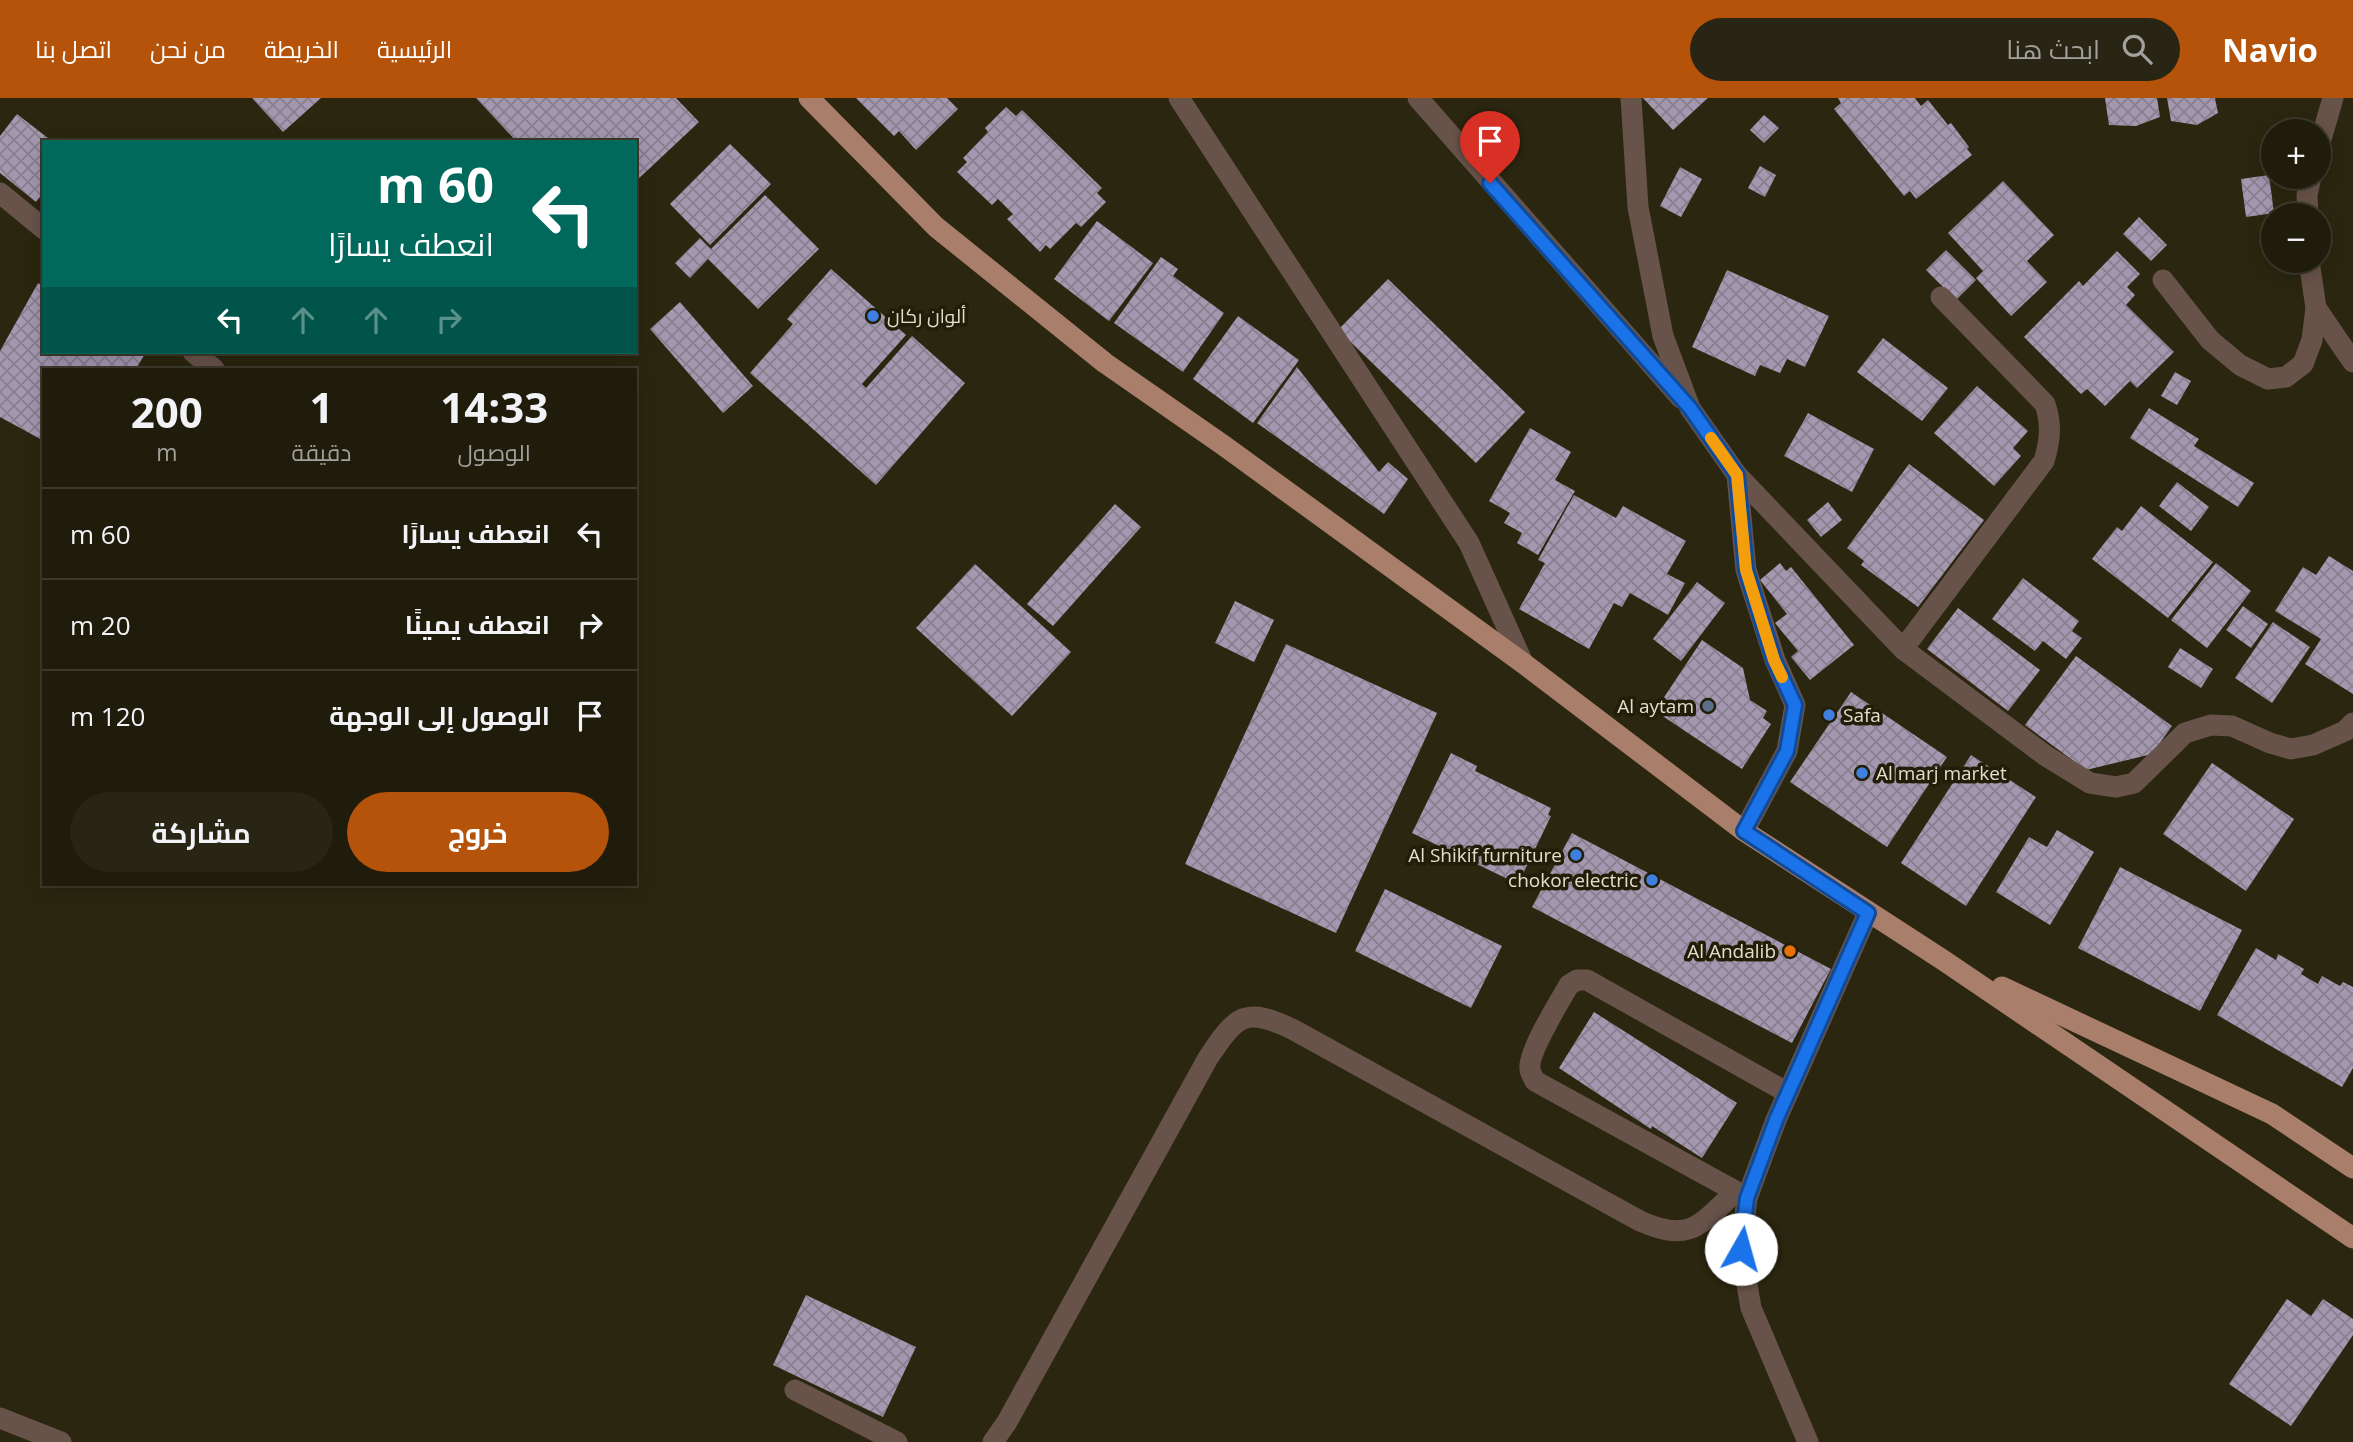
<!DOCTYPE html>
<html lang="ar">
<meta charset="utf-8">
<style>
:root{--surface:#201c0b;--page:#282514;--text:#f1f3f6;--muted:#a2a19d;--line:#3d3a2c;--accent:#b45309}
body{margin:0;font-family:"Open Sans",Cairo,sans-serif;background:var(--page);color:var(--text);direction:rtl;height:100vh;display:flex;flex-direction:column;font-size:26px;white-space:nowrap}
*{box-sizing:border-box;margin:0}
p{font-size:23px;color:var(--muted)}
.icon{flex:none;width:38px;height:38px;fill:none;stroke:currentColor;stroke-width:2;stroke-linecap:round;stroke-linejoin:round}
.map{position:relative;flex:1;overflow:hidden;direction:ltr}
.drawer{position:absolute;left:42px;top:270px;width:595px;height:518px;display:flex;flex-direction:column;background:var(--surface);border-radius:0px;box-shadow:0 4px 18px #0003,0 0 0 2px var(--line);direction:rtl}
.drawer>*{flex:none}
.guide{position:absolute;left:42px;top:42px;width:595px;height:214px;border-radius:0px;box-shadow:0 4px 18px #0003,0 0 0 2px var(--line);direction:rtl;background:#00695c;color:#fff;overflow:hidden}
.fabs{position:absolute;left:2261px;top:21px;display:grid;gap:14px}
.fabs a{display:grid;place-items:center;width:70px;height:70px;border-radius:50%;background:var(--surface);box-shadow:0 4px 18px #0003,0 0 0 2px var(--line);font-size:35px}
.pin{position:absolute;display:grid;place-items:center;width:60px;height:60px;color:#fff;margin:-72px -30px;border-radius:50% 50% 50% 0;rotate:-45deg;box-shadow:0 0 7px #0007}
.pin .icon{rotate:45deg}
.me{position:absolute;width:77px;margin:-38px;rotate:7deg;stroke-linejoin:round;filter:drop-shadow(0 0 5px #0008)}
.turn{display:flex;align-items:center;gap:24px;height:147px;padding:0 28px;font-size:32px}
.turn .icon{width:91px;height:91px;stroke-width:2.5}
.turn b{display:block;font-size:49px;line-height:60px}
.lanes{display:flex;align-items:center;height:66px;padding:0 28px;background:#0003;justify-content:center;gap:35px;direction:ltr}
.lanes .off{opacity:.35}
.eta{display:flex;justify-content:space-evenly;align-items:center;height:119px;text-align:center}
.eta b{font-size:42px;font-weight:700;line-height:49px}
.primary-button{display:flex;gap:14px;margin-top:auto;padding:14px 28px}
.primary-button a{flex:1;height:80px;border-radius:42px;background:var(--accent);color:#fff;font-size:28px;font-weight:700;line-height:80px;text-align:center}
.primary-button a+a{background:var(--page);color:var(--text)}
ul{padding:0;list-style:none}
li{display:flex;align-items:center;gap:21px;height:91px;padding:0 28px;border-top:2px solid var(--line)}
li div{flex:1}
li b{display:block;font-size:26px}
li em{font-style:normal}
header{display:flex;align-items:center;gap:42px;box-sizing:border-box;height:98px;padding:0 35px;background:var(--accent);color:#fff}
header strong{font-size:33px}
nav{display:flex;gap:38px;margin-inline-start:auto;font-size:24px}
.search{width:490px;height:63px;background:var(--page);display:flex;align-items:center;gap:18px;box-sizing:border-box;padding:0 24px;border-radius:38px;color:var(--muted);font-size:26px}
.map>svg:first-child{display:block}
.building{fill:url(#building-cross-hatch)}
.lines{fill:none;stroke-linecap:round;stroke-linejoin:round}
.lane{stroke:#68534a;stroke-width:21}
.street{stroke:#68534a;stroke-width:21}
.primary{stroke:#a97f6c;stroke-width:21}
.route-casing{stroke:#114b97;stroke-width:18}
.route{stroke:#1a73e8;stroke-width:12}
.slow{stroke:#f59e0b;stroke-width:12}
.shop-dot{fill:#3f7fe0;stroke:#221d06;stroke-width:2.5}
.service-dot{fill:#5c6f8a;stroke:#221d06;stroke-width:2.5}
.food-dot{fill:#e8710a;stroke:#221d06;stroke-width:2.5}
.labels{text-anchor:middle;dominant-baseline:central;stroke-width:7;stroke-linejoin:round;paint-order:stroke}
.poi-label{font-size:19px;fill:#e1ded0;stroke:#221d06;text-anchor:end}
</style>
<header>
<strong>Navio</strong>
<div class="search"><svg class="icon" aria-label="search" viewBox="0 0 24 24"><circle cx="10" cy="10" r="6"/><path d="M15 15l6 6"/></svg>ابحث هنا</div>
<nav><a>الرئيسية</a><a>الخريطة</a><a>من نحن</a><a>اتصل بنا</a></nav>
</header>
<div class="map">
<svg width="2353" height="1344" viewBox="0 0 2353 1344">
<defs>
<pattern id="building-cross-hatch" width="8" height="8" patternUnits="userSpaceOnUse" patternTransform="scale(1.75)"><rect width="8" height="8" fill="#a498b1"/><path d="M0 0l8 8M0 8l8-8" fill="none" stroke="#877e8e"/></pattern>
</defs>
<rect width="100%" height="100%" fill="#2b260f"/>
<g class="building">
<path d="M252 0H321L283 34Z"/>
<path d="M476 0H676L699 24 635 84V44H517Z"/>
<path d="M856 0H947L958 11 916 52 899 33 894 38Z"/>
<path d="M1643 0H1708L1673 32Z"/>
<path d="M1838 0H1915L1921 8 1928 2 1948 27 1951 25 1969 49 1967 51 1972 57 1916 101 1910 93 1904 98 1834 11 1841 5Z"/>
<path d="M2105 0H2157L2160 19 2136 28 2109 27Z"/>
<path d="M2167 0H2215L2218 15 2197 27 2171 23Z"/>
<path d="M1006 9 1016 18 1022 12 1102 90 1097 95 1106 104 1081 129 1076 125 1050 151 1046 147 1040 154 1007 121 1013 116 998 101 992 107 957 74 967 64 963 60 988 34 985 30Z"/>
<path d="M17 16 53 44H44L42 76 44 94 36 104 0 75V38Z"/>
<path d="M1764 17 1779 30 1764 45 1750 32Z"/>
<path d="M730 46 771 86 710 147 670 106Z"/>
<path d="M1760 68 1776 77 1765 99 1748 90Z"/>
<path d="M1680 69 1702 81 1681 119 1660 108Z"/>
<path d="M2269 77 2274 115 2246 119 2241 81Z"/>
<path d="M2003 83 2054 137 2027 163 2047 184 2011 218 1976 180 1983 173 1948 135Z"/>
<path d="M765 97 819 151 758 211 708 161 690 180 675 165 700 140 711 151Z"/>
<path d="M2139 119 2167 147 2151 163 2123 136Z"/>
<path d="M1097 123 1153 165 1109 223 1054 181Z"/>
<path d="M2268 130H2273V155H2271Z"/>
<path d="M1946 152 1976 182 1956 202 1926 172Z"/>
<path d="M2117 153 2140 176 2127 189 2135 197 2126 207 2174 254 2137 290 2130 283 2105 308 2087 291 2081 296 2024 239 2079 183 2083 188Z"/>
<path d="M1161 159 1178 171 1173 178 1224 215 1183 274 1114 225Z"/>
<path d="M831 171 906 237 862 286 866 290 912 238 965 285 876 387 750 275 793 226 787 221Z"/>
<path d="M1727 172 1829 218 1805 269 1787 261 1780 275 1760 267 1755 278 1692 249Z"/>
<path d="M1388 181 1525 314 1476 365 1338 232Z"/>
<path d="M38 185 44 188V254H146L136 271H44V343L0 319V253Z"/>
<path d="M680 204 753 288 723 315 650 231Z"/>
<path d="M1238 218 1299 262 1253 325 1193 281Z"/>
<path d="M1883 240 1948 290 1922 323 1857 274Z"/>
<path d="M1297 269 1379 374 1388 364 1408 381 1384 416 1257 325Z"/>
<path d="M2175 274 2191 283 2177 307 2161 298Z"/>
<path d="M1977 288 2028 333 2013 350 2021 358 1994 388 1934 335Z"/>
<path d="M2149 310 2199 341 2194 348 2254 385 2238 409 2130 340Z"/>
<path d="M1808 315 1874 351 1852 394 1784 358Z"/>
<path d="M1530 330 1571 354 1555 382 1575 393 1538 457 1517 445 1522 435 1504 425 1510 415 1489 403Z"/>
<path d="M1909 366 1984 422 1918 509 1861 467 1864 463 1847 450Z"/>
<path d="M2177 384 2209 409 2191 433 2159 408Z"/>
<path d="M1574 397 1616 420 1623 408 1686 443 1667 476 1685 485 1668 517 1630 495 1622 509 1614 505 1589 551 1519 511 1545 465 1538 462Z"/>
<path d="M1828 404 1842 422 1821 439 1807 422Z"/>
<path d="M1115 406 1141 429 1053 528 1027 506Z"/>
<path d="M2141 408 2213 464 2168 520 2092 461 2117 429 2122 433Z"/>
<path d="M2329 458 2353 473V596L2305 566 2321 541 2275 513 2303 469 2316 477Z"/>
<path d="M1780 465 1786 473 1791 469 1854 547 1810 582 1791 559 1798 553 1775 525 1787 516 1760 482Z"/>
<path d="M2216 465 2251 493 2207 550 2171 522Z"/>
<path d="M975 466 1071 554 1012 618 916 530Z"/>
<path d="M2023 480 2079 523 2072 533 2082 540 2066 561 2043 543 2035 553 1992 521Z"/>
<path d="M1697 484 1725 505 1681 563 1653 541Z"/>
<path d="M1235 503 1274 522 1254 564 1215 545Z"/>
<path d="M2243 508 2268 526 2251 550 2226 532Z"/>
<path d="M1958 510 2040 572 2008 613 1927 551Z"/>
<path d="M2273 524 2310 549 2272 605 2235 580Z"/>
<path d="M1702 542 1743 570 1750 602 1767 613 1763 620 1771 626 1742 671 1655 613Z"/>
<path d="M1286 546 1437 615 1336 835 1185 766Z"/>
<path d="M2180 550 2213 571 2201 590 2168 569Z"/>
<path d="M2076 558 2172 628 2152 656 2086 672 2025 627Z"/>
<path d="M1851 594 1947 659 1887 749 1790 684Z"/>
<path d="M1451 655 1477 668 1475 673 1551 710 1548 717 1551 718 1522 778 1517 776 1514 784 1412 735Z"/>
<path d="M1971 657 2036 699 1966 808 1901 765Z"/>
<path d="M2212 665 2294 721 2246 793 2163 736Z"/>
<path d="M2057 732 2094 754 2050 827 1996 794 2029 739 2047 749Z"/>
<path d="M1572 735 1831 871 1792 945 1532 809Z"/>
<path d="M2120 769 2242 832 2200 913 2078 850Z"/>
<path d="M1385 791 1502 848 1471 910 1355 853Z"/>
<path d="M2256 850 2276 862 2278 856 2304 871 2301 876 2318 886 2322 878 2340 888 2343 884 2353 889V970L2342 989 2217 917Z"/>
<path d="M1594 914 1737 1005 1702 1060 1652 1028 1651 1031 1559 970Z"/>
<path d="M806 1197 916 1249 883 1319 773 1267Z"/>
<path d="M2287 1201 2311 1218 2323 1201 2353 1221V1237L2291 1328 2229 1286Z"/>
</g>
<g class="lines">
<g class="lane">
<path d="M1746 1099 1535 983C1532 977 1529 973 1530 967 1531 950 1559 904 1569 887L1577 882H1587L1788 995"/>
<path d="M795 1292 897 1344"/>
<path d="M993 1344 1007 1324 1208 960C1237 917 1244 908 1294 932L1640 1123C1690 1145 1699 1128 1735 1094"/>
</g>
<g class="street">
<path d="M1179 0 1469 445 1523 565"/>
<path d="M1418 0 1681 300"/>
<path d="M1631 0 1638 109 1663 238 1690 310 1737 377 1746 472 1775 562 1795 607 1787 653 1744 733"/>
<path d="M2319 48 2333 0"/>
<path d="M0 95 44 131"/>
<path d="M2308 117 2307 97 2311 79"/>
<path d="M2309 163 2316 210 2353 264"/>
<path d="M2163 182 2210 242 2240 267 2268 281 2286 279 2303 266 2312 242 2316 210"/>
<path d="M193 254 214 271"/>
<path d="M1737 377 1903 551 2046 658 2090 685 2116 689 2134 685 2185 635 2211 627 2232 628 2270 645 2291 651 2313 647 2345 633 2353 625"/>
<path d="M1903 551 2044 363C2050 343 2052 327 2045 306L1941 199"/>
<path d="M0 1320 61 1344"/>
<path d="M1808 1344 1751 1210 1741 1151 1747 1100 1776 1022 1868 815"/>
</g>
<g class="primary">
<path d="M809 0 936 129 1105 265 1223 347 1523 565 1744 733 1943 862 2353 1140"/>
<path d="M2002 889 2272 1016 2353 1070"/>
</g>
</g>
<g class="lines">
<g class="route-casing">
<path id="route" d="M1490 85 1690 310 1737 377 1746 472 1774 562 1795 607 1787 653 1744 733 1868 815 1776 1022 1747 1100 1741 1151"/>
</g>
<use href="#route" class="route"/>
<path class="slow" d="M1711 340 1737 377 1746 472 1774 562 1782 579"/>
</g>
<g class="shop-dot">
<circle cx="873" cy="218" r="7"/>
<circle cx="1829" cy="617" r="7"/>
<circle cx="1862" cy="675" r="7"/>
<circle cx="1576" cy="757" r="7"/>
<circle cx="1652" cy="782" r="7"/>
</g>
<circle class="service-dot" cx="1708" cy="608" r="7"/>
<circle class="food-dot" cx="1790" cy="853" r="7"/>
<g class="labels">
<g class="poi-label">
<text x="887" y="218" text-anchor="start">ألوان ركان</text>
<text x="1694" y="608">Al aytam</text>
<text x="1843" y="617" text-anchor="start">Safa</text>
<text x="1876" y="675" text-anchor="start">Al marj market</text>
<text x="1562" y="757">Al Shikif furniture</text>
<text x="1638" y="782">chokor electric</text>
<text x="1776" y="853">Al Andalib</text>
</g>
</g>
</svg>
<div class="fabs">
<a>+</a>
<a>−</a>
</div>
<div class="pin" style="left:1490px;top:85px;background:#d93025"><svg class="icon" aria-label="arrive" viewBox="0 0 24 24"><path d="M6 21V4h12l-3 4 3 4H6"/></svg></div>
<svg class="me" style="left:1741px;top:1151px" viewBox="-20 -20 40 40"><circle r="19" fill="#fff"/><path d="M0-13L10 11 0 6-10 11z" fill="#1a73e8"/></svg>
<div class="guide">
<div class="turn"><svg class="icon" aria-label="left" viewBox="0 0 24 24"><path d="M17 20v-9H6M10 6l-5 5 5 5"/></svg><div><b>60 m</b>انعطف يسارًا</div></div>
<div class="lanes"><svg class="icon" aria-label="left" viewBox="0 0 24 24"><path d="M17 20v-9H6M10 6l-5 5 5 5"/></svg><svg class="icon off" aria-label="ahead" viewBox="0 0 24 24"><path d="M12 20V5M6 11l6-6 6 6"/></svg><svg class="icon off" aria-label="ahead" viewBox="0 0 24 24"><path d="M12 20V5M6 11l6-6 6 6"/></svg><svg class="icon off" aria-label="right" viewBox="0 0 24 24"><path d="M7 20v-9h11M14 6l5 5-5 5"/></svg></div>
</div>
<section class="drawer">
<div class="eta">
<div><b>14:33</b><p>الوصول</p></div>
<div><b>1</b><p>دقيقة</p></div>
<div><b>200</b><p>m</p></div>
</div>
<ul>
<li><svg class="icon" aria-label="left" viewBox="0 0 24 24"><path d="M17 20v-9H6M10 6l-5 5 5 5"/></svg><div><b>انعطف يسارًا</b></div><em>60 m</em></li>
<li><svg class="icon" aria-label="right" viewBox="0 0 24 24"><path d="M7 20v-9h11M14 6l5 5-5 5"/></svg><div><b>انعطف يمينًا</b></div><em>20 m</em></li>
<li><svg class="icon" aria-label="arrive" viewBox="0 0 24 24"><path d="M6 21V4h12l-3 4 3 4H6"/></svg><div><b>الوصول إلى الوجهة</b></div><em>120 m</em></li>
</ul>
<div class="primary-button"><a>خروج</a><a>مشاركة</a></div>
</section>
</div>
